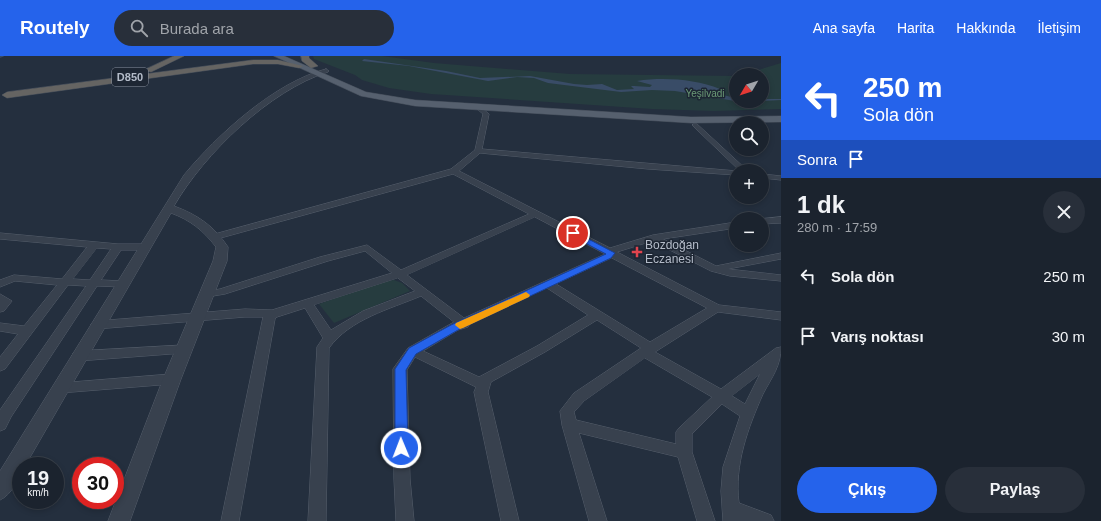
<!DOCTYPE html>
<html lang="tr">
<meta charset="utf-8">
<style>
:root{--surface:#1b232e;--page:#282f3a;--text:#f1f3f6;--muted:#a0a4aa;--line:#39404a;--accent:#2563eb}
body{margin:0;font-family:Arial,sans-serif;background:var(--page);color:var(--text);height:100vh;display:flex;flex-direction:column;font-size:15px;white-space:nowrap}
*{box-sizing:border-box;margin:0}
p{font-size:13px;color:var(--muted)}
.icon{flex:none;width:22px;height:22px;fill:none;stroke:currentColor;stroke-width:2;stroke-linecap:round;stroke-linejoin:round}
.map{position:relative;flex:1;overflow:hidden}
.drawer{display:flex;flex-direction:column;background:var(--surface);width:320px}
.drawer>*{flex:none}
.guide{background:#2563eb;color:#fff;overflow:hidden}
.needle{width:26px;rotate:231deg}
.tools{position:absolute;left:729px;top:12px;display:grid;gap:8px}
.tools a{display:grid;place-items:center;width:40px;height:40px;border-radius:50%;background:var(--surface);box-shadow:0 2px 6px #0003,0 0 0 1px var(--line);font-size:20px}
.speed{position:absolute;left:12px;top:401px;display:flex;gap:8px;font-size:20px;font-weight:700;text-align:center}
.speed>*{display:grid;place-content:center;width:52px;height:52px;border-radius:50%;background:var(--surface);box-shadow:0 2px 6px #0003,0 0 0 1px var(--line);line-height:1}
.speed small{font-size:10px;font-weight:400}
.speed .limit{border:6px solid #d22;background:#fff;color:#111}
.pin{position:absolute;display:grid;place-items:center;width:34px;height:34px;color:#fff;margin:-17px;border:2px solid #fff;border-radius:50%;box-shadow:0 1px 4px #0007}
.me{position:absolute;width:44px;margin:-22px;rotate:359deg;stroke-linejoin:round;filter:drop-shadow(0 0 3px #0008)}
.turn{display:flex;align-items:center;gap:14px;height:84px;padding:0 16px;font-size:18px}
.turn .icon{width:52px;height:52px;stroke-width:2.5}
.turn b{display:block;font-size:28px;line-height:34px}
.then{display:flex;align-items:center;height:38px;padding:0 16px;background:#0003;gap:8px;font-size:15px}
.round{display:grid;place-items:center;flex:none;width:42px;height:42px;border-radius:21px;background:var(--page)}
.headline{display:flex;align-items:center;justify-content:space-between;height:68px;padding:0 16px}
h1{font-size:24px;font-weight:700;line-height:30px}
.cta{display:flex;gap:8px;margin-top:auto;padding:8px 16px}
.cta a{flex:1;height:46px;border-radius:24px;background:var(--accent);color:#fff;font-size:16px;font-weight:700;line-height:46px;text-align:center}
.cta a+a{background:var(--page);color:var(--text)}
ul{padding:0;list-style:none}
li{display:flex;align-items:center;gap:12px;height:60px;padding:0 16px}
li div{flex:1}
li b{display:block;font-size:15px}
li em{font-style:normal}
header{display:flex;align-items:center;gap:24px;box-sizing:border-box;height:56px;padding:0 20px;background:var(--accent);color:#fff}
header strong{font-size:19px}
nav{display:flex;gap:22px;margin-inline-start:auto;font-size:14px}
.search{width:280px;height:36px;background:var(--page);display:flex;align-items:center;gap:10px;box-sizing:border-box;padding:0 14px;border-radius:22px;color:var(--muted);font-size:15px}
main{display:flex;flex:1;min-height:0}
.map>svg:first-child{display:block}
.green{fill:#263c3f}
.water{fill:#394c67}
.lines{fill:none;stroke-linecap:round;stroke-linejoin:round}
.stream{stroke:#394c67;stroke-width:1.5}
.minor-casing{stroke:#565f6c;stroke-width:1}
.tertiary-casing{stroke:#565f6c;stroke-width:1}
.primary-casing{stroke:#414a57;stroke-width:1}
.trunk-casing{stroke:#434c59;stroke-width:1}
.minor{fill:#38414e;fill-rule:evenodd}
.tertiary{fill:#38414e;fill-rule:evenodd}
.primary{fill:#56606e;fill-rule:evenodd}
.trunk{fill:#656462;fill-rule:evenodd}
.route{fill:#2563eb;stroke:#184099}
.slow{fill:#f59e0b}
.health-dot{fill:#e0444e;stroke:#1d2633;stroke-width:1.5}
.labels{text-anchor:middle;dominant-baseline:central;stroke-width:3;stroke-linejoin:round;paint-order:stroke}
.far-park-label{font-size:10px;fill:#6b9a76;stroke:#1d2633}
.shield{fill:#1d2633;stroke:#878f9c;stroke-width:1}
.shield-label{font-size:11px;font-weight:bold;fill:#b4bcc9}
.poi-label{font-size:12px;fill:#b4bcc9;stroke:#1d2633;text-anchor:start}
</style>
<header>
<strong>Routely</strong>
<div class="search"><svg class="icon" aria-label="search" viewBox="0 0 24 24"><circle cx="10" cy="10" r="6"/><path d="M15 15l6 6"/></svg>Burada ara</div>
<nav><a>Ana sayfa</a><a>Harita</a><a>Hakkında</a><a>İletişim</a></nav>
</header>
<main>
<div class="map">
<svg width="781" height="465" viewBox="0 0 781 465">
<rect width="100%" height="100%" fill="#242f3e"/>
<g class="green">
<path d="M313 0H382L434 7 570 18 736 20V45H762V19H742L781 7V53L714 55 652 53 431 38 389 32 362 24 355 19 314 3Z"/>
<path d="M394 224 402 227 410 235 334 267 319 248 384 225Z"/>
</g>
<path class="water" d="M364 3 446 15 480 22 530 20 574 28 587 29 602 28 617 34 634 33 631 30H634L650 31 652 29 637 25C663 21 695 23 720 33L710 36 736 42V45H762V43H781V44L741 46 675 35 652 34 621 36 548 27 534 22 517 21 488 25 409 10 362 5Z"/>
<g class="lines">
<path class="stream" d="M0 1 3 0"/>
<g class="minor-casing">
<g id="minor">
<path d="M479 50 489 58 482 93 737 115 736 119 648 113 480 97 459 115 610 192 653 179 736 166V172L663 183 716 210 781 197V203L728 213 781 219V225L730 220 711 215 652 185 617 196 719 249 781 256V264L718 256 655 296 721 333 776 292 781 291C781 310 772 321 763 338 748 372 734 409 739 447L771 459 774 465H723L721 435 723 411 740 360 722 348 692 378V396L715 465H697L678 401 579 377 607 465H589L562 369 560 355 574 337 641 292 597 264 545 296 491 326 488 336 519 465H501L474 336 476 331 415 301 407 314 410 423 414 465H396L394 423 393 313 408 292 454 266 421 240C390 253 350 263 329 292L326 465H308L317 291 323 282 305 252 277 261 275 263 239 465H221L263 261H245L96 273 90 269 96 265 245 253 272 254 392 217 365 195 328 205 225 238 207 241 201 238 203 236 220 233 320 201 367 189 401 214 529 158 453 118 217 183H211L209 181 211 179 451 113 475 94 483 58 476 52ZM535 161 605 198 464 262 407 219ZM612 202 707 252 650 286 556 228ZM398 222 415 235 363 255 331 274 314 249ZM547 232 588 259 537 290 479 321 423 295 458 274 468 271 470 268ZM645 302 712 341 679 372 676 376V388L576 364 574 356 584 345ZM760 318 745 348 732 340Z"/>
<path d="M693 68H697L748 115H740L693 70Z"/>
<path d="M762 118 781 120V124L762 122Z"/>
<path d="M781 161V167L762 168V163H759Z"/>
<path d="M0 177 118 188H145L150 191 145 194H121L101 224 123 225 128 228 123 231 97 230 11 361 5 373 0 375V354L86 230 68 229 5 313 0 315V301L18 278 0 275V267L24 270 57 229 15 225 0 231V224L14 219 62 223 87 191 0 183ZM97 192 111 193 90 224 73 223Z"/>
<path d="M0 238 12 245 4 255 0 256Z"/>
<path d="M184 289 188 290 190 293 188 296 184 297 78 305 73 303 72 300 73 297 78 295Z"/>
<path d="M172 318 177 319 179 323 177 327 172 328 60 337 55 336 53 332 55 328 60 327Z"/>
</g>
</g>
<g class="tertiary-casing">
<path id="tertiary" d="M326 13 329 15 328 16C270 34 204 98 174 150 198 159 214 170 228 191L227 205 181 323 130 465H108L163 323 213 205 216 191C203 174 190 164 171 157L25 410H21C21 422 11 439 0 444V415L184 119C217 79 275 26 326 13Z"/>
</g>
<g class="primary-casing">
<path id="primary" d="M274 0H284L366 36 415 44 691 61 781 60V66L691 67 415 50 361 40Z"/>
</g>
<g class="trunk-casing">
<g id="trunk">
<path d="M174 0H184L151 16 144 14Z"/>
<path d="M301 0H309V2L318 10 311 12 302 5Z"/>
<path d="M253 4H278L303 10 299 12 278 8H253L7 42 2 39 7 36Z"/>
</g>
</g>
<use href="#minor" class="minor"/>
<use href="#tertiary" class="tertiary"/>
<use href="#primary" class="primary"/>
<use href="#trunk" class="trunk"/>
</g>
<path class="route" d="M573 175 615 197 611 202 458 274 416 298 406 314 408 392 406 395 401 397 397 395 395 392V313L409 292 451 269 606 198 570 179 569 177Z"/>
<path class="slow" d="M526 236 530 239 529 241 463 272 460 273 455 269 456 267Z"/>
<path class="health-dot" d="M635 190h4v4h4v4h-4v4h-4v-4h-4v-4h4z"/>
<g class="labels">
<g class="far-park-label">
<text x="705" y="37">Yeşilvadi</text>
</g>
<rect class="shield" x="112" y="12" width="36" height="18" rx="3"/>
<g class="shield-label">
<text x="130" y="21">D850</text>
</g>
<g class="poi-label">
<text x="645" y="189">Bozdoğan<tspan x="645" dy="14">Eczanesi</tspan></text>
</g>
</g>
</svg>
<div class="tools">
<a><svg class="needle" viewBox="-14 -14 28 28"><path d="M0-13l5 13h-10z" fill="#e53935"/><path d="M0 13l5-13h-10z" fill="#a0a4aa"/></svg></a>
<a><svg class="icon" aria-label="search" viewBox="0 0 24 24"><circle cx="10" cy="10" r="6"/><path d="M15 15l6 6"/></svg></a>
<a>+</a>
<a>−</a>
</div>
<div class="speed"><div>19<small>km/h</small></div><div class="limit">30</div></div>
<div class="pin" style="left:573px;top:177px;background:#d93025"><svg class="icon" aria-label="arrive" viewBox="0 0 24 24"><path d="M6 21V4h12l-3 4 3 4H6"/></svg></div>
<svg class="me" style="left:401px;top:392px" viewBox="-20 -20 40 40"><circle r="17" fill="#2563eb" stroke="#fff" stroke-width="3"/><path d="M0-11L8 9 0 5-8 9z" fill="#fff"/></svg>
</div>
<section class="drawer">
<div class="guide">
<div class="turn"><svg class="icon" aria-label="left" viewBox="0 0 24 24"><path d="M17 20v-9H6M10 6l-5 5 5 5"/></svg><div><b>250 m</b>Sola dön</div></div>
<div class="then">Sonra<svg class="icon" aria-label="arrive" viewBox="0 0 24 24"><path d="M6 21V4h12l-3 4 3 4H6"/></svg></div>
</div>
<div class="headline"><div><h1>1 dk</h1><p>280 m · 17:59</p></div><a class="round"><svg class="icon" aria-label="close" viewBox="0 0 24 24"><path d="M6 6l12 12M18 6L6 18"/></svg></a></div>
<ul>
<li><svg class="icon" aria-label="left" viewBox="0 0 24 24"><path d="M17 20v-9H6M10 6l-5 5 5 5"/></svg><div><b>Sola dön</b></div><em>250 m</em></li>
<li><svg class="icon" aria-label="arrive" viewBox="0 0 24 24"><path d="M6 21V4h12l-3 4 3 4H6"/></svg><div><b>Varış noktası</b></div><em>30 m</em></li>
</ul>
<div class="cta"><a>Çıkış</a><a>Paylaş</a></div>
</section>
</main>
